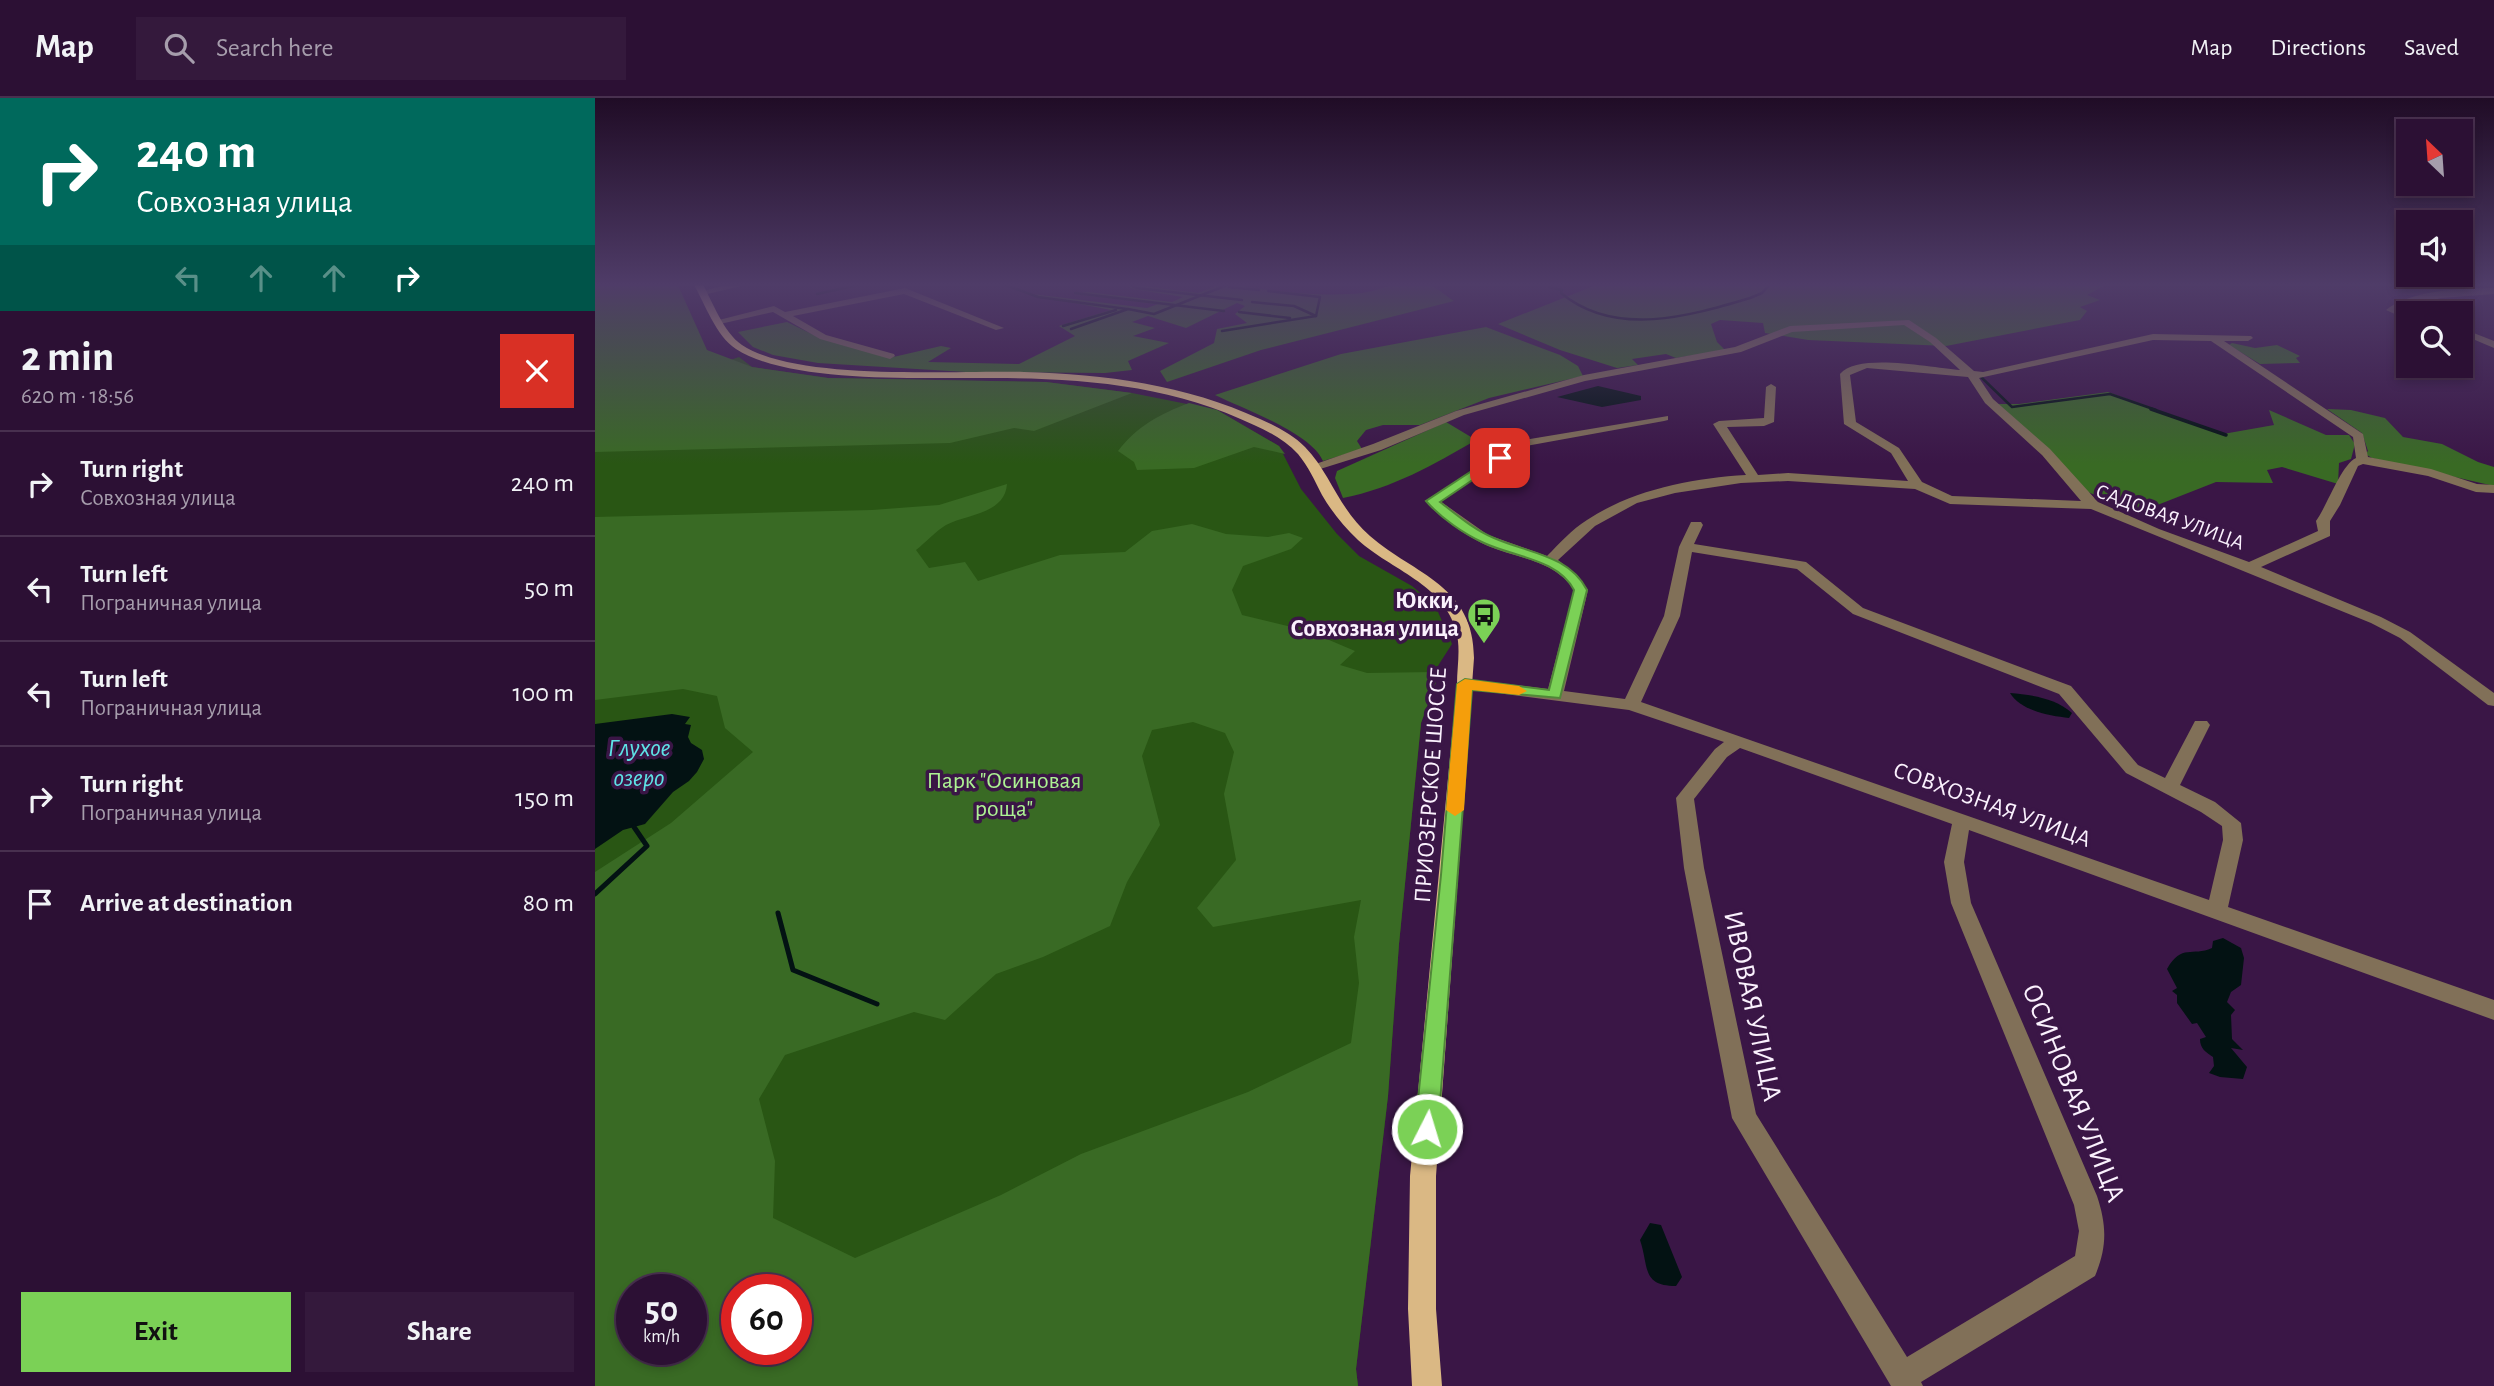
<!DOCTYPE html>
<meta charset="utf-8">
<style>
:root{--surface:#2c1034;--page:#34193c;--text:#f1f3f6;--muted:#a69dac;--line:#48304f;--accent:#7bd156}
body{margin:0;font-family:"Alegreya Sans",sans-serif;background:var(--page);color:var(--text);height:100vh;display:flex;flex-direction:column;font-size:26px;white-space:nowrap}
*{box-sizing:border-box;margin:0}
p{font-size:23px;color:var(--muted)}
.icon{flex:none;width:38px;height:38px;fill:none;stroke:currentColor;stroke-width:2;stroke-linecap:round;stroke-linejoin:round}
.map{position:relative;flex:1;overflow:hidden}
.sheet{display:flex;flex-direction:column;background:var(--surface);width:595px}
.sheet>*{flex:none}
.guide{background:#00695c;color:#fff;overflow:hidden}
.needle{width:46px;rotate:335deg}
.tools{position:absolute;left:1801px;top:21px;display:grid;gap:14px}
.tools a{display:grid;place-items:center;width:77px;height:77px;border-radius:0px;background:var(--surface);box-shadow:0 4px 10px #0003,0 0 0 2px var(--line);font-size:35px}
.speed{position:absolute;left:21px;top:1176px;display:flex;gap:14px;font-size:35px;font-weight:700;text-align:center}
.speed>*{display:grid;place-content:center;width:91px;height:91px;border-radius:50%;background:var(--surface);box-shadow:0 4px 10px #0003,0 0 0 2px var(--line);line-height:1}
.speed small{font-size:18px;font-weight:400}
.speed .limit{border:10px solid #d22;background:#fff;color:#111}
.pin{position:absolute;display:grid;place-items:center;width:60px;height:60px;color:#fff;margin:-30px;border-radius:14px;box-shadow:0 4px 10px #0006}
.me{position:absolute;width:77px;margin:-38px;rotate:5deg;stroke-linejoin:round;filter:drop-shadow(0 0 5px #0008)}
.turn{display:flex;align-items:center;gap:24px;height:147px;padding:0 21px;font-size:32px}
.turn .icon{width:91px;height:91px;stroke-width:2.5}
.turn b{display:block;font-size:49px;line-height:60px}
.lanes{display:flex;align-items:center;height:66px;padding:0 21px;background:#0003;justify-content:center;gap:35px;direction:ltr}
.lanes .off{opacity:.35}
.round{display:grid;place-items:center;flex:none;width:74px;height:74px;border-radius:0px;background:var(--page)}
.headline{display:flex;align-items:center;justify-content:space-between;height:119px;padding:0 21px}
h1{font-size:42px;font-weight:600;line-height:52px}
.action{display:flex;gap:14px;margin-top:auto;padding:14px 21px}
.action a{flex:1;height:80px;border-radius:0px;background:var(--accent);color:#111;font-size:28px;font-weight:600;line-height:80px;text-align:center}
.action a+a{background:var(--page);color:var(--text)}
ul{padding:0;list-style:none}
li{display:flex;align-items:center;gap:21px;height:105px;padding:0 21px;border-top:2px solid var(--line)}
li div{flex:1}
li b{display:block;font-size:26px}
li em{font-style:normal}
header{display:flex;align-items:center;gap:42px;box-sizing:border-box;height:98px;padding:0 35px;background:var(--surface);border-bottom:2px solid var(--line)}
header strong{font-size:33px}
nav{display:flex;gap:38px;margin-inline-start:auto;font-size:24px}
.search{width:490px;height:63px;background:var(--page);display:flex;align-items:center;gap:18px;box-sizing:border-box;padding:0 24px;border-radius:0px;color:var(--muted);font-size:26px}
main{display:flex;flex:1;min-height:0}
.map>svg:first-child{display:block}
.green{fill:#295614;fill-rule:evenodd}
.forest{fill:#396a24;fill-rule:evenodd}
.water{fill:#031213}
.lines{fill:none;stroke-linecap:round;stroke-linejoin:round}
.stream-far2{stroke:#031213;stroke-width:2.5}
.stream-far1{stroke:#031213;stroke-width:3.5}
.stream{stroke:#031213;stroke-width:5}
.minor{fill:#817058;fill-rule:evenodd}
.major{fill:#dab884;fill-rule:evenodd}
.route{fill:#7bd156;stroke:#508838;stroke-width:2}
.slow{fill:#f59e0b}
.labels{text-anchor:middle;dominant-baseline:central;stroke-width:7;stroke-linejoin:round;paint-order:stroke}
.far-street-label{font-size:21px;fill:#faf1fd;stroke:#3a1646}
.poi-label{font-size:24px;font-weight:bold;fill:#faf1fd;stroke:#3a1646;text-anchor:end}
.park-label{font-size:24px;fill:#adf393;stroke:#3a1646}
.street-label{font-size:24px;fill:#faf1fd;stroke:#3a1646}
.water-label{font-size:26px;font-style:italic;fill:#5ee3e6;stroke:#3a1646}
.near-street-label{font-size:28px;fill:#faf1fd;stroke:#3a1646}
</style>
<header>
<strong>Map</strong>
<div class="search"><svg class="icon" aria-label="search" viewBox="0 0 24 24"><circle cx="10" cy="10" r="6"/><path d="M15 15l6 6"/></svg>Search here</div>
<nav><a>Map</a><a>Directions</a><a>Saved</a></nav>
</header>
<main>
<section class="sheet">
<div class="guide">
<div class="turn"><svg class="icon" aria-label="right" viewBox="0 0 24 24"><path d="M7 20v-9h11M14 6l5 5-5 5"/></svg><div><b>240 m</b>Совхозная улица</div></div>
<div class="lanes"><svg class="icon off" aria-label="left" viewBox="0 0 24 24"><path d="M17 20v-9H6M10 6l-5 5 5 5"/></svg><svg class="icon off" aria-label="ahead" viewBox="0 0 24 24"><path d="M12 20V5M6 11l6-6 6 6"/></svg><svg class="icon off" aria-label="ahead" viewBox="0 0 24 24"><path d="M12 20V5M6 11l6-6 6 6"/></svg><svg class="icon" aria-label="right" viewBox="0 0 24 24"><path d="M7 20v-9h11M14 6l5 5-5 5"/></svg></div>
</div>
<div class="headline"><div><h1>2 min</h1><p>620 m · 18:56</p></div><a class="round" style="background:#d93025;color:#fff"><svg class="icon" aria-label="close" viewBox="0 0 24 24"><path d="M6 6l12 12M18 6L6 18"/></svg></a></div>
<ul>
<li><svg class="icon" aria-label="right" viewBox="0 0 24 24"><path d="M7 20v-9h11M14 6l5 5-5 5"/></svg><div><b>Turn right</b><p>Совхозная улица</p></div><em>240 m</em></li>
<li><svg class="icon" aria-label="left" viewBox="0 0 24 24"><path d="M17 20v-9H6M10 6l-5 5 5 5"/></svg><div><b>Turn left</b><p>Пограничная улица</p></div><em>50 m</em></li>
<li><svg class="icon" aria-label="left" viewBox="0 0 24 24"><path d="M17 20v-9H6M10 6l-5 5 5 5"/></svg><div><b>Turn left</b><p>Пограничная улица</p></div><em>100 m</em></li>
<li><svg class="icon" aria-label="right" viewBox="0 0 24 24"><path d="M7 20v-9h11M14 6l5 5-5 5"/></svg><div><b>Turn right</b><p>Пограничная улица</p></div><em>150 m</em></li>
<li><svg class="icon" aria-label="arrive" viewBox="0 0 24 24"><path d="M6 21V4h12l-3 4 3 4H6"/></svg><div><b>Arrive at destination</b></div><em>80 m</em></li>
</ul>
<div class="action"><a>Exit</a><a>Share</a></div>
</section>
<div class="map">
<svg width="1899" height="1288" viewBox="0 0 1899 1288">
<rect width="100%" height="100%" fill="#3a1646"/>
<path class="green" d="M144 259 157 269 233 280 451 284 537 295 622 312 684 348 706 391 742 436 764 458 817 488 840 507 857 546 839 574 841 584 826 625 804 846 793 998 761 1271 763 1288H0V308ZM37 1192H96V1251H37ZM142 1192H201V1251H142Z"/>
<g class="forest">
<path d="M0 185H82L112 252 157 269 233 280 451 284 537 295 439 333 419 330 355 345 0 354Z"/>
<path d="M526 185 603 195 629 185H648L646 188C684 194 728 199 767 195 788 192 809 179 831 185 840 188 851 198 859 203L666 252 572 284 565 273 619 245 622 231 652 225 640 216 650 208 642 205 591 230 553 218 537 224 560 230 538 238 574 245 533 263 537 272 510 275 371 274 223 265 178 257 158 249 143 234 192 224 225 240 294 260 346 248 356 250 333 264 424 266 480 238 464 228 516 212 429 195 552 210 563 206 478 196 493 194 577 204 588 199 538 191Z"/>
<path d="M1006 185H1514L1492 197 1505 202 1485 209 1492 213 1485 222 1351 248 1213 242 1170 235 1168 225 1125 222 1116 226 1122 244 1130 252 1081 260 1071 256 1037 261 1043 267 1022 270 965 252 903 226Z"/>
<path d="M891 229 965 257 983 268 988 278 894 300 825 327H788L771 332 762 343 767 351 728 363C716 335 649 311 620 297L746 256Z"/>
<path d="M1637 245 1660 250 1682 247 1705 258 1701 260 1705 265 1665 266 1634 247Z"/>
<path d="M1513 294 1628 336 1679 327 1674 312 1731 337H1754L1760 346 1756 361 1744 365 1743 386 1687 369 1672 372 1678 385 1621 384 1542 415 1493 394 1401 306H1424Z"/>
<path d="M594 305 622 312 684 348 690 356 659 349 599 370 542 372 539 364 523 353C542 328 565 316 594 305Z"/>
<path d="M1732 311 1756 312 1790 320 1808 339 1847 346 1883 364 1899 369V388L1777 360 1770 356 1773 353 1767 335Z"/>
<path d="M851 324 881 342C838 367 798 390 748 400L740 380 742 373Z"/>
<path d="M412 386C410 416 372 416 351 427 341 433 331 444 321 452L334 470 370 464 383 483 465 457 530 454 557 433 597 426 631 436 673 439 694 435 708 440 696 451 648 468 637 492 647 517 713 533 760 553 745 567 772 575 839 574 841 584 826 625 804 846 793 998 761 1271 763 1288H0V774L76 725 158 654 130 630 122 598 88 591 0 602V419L277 412 344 407ZM598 624 630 635 639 654 629 696 641 762 602 810 618 829 766 802 759 839 764 885 756 945 653 994 486 1056 406 1097 260 1160 178 1120 180 1063 164 1001 190 957 319 914 350 922 401 876 448 859 515 828 532 784 565 727 547 658 557 632ZM37 1192H96V1251H37ZM142 1192H201V1251H142Z"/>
</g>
<g class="water">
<path d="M1003 288 1046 298V302L1007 309 962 299Z"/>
<path d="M1415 595C1437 597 1460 600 1477 615L1474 620C1455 618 1426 613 1415 595Z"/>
<path d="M77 616 95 619 90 626 96 627 93 639 96 645 107 652 109 661 102 674 94 683 78 694 50 726 28 732 0 751V626Z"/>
<path d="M1628 840 1646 850 1649 860 1646 887 1636 894 1632 904 1640 912 1636 917 1637 941 1648 952 1636 950 1652 969 1648 981 1625 979 1614 975 1619 968 1618 959C1611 954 1605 951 1605 941L1611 939 1602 925 1597 926 1582 905V897L1577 893 1582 890 1572 871C1587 845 1597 859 1617 850L1618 843Z"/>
<path d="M1055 1125 1066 1127 1087 1179 1081 1188C1046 1188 1054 1168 1045 1142Z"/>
</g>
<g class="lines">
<g class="stream-far2">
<path d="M405 185 443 199 532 211"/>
<path d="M531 185 541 190 647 202"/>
<path d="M953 185 957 187 954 189 967 192 966 195C1020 240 1095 218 1155 200L1167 195 1176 185"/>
<path d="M634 189 664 192"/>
<path d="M480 195 629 213"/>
<path d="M222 196 272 185"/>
<path d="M657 204 699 208 721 218"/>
<path d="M644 214 695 220"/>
<path d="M468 228 521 212"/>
<path d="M476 231 533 211 559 216 637 185"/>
<path d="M627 233 721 218 725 199 673 193"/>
<path d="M1386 279 1417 309 1515 296 1561 312"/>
</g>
<path class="stream-far1" d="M1556 311 1631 337"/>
<g class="stream">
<path d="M0 796 52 748 39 729"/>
<path d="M183 815 198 872 282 906"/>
</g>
<g class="minor">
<path d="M139 185H159L108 197 104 194Z"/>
<path d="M310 190 409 230 401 232 309 196 198 218 231 237 299 256 300 258 295 261 225 241 178 214 125 226 120 223 179 208 190 214Z"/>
<path d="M1899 190V196L1846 200 1803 212 1813 216V222L1791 212C1815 192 1869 190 1899 190Z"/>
<path d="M1314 222 1341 240 1379 273 1388 274 1558 236 1656 238 1658 240 1653 243H1629L1768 336 1773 359 1836 371 1882 386 1899 387V395L1881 394 1833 378 1768 366 1763 368 1745 407 1735 423V438L1666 469 1786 519 1815 534 1899 595V608L1893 607 1805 540 1776 525 1496 411 1355 406 1320 391 1193 383 1146 385 1080 395 1042 405 1000 428 963 462 983 478 993 492 969 593 1030 601 1069 518 1084 449 1096 424H1106L1108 427 1099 446 1211 464 1268 510 1476 588 1543 667 1570 680 1600 623H1612L1615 627 1585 687 1620 704 1646 725 1648 742 1633 809 1899 902V922L1374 732 1369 764 1376 805 1502 1098C1512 1128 1512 1149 1500 1178L1326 1284 1328 1288H1296L1137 1020 1089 770 1081 700 1120 651 1129 644 1034 612 864 590 862 586 864 582 870 581 953 591 979 492C959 462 924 461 893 448 871 438 846 421 831 403L923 343 1073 318V322L1069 323 931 348 845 403 893 437 952 458C964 446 977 431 992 422 1037 392 1097 380 1151 377L1118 326 1124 323 1169 320 1171 289 1176 286 1181 289 1179 324 1169 328 1132 329 1163 377 1193 375 1313 383 1296 355 1249 326 1245 276C1263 254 1337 270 1365 272L1335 244 1309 227 1197 234 1146 254 990 283 869 317 786 352 722 372 712 369 778 346 861 313 989 277 1140 249 1195 228ZM1558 242 1616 243 1758 339 1761 360C1746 367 1732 408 1721 423L1723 433 1654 464 1564 431 1503 404 1455 351 1398 301 1384 280ZM1272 270 1373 279 1390 305 1447 357 1486 403 1357 398 1327 384 1304 350 1261 324 1255 277ZM1097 454 1202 471 1258 516 1464 596 1531 675 1606 714 1627 728 1628 742 1614 802 1046 604 1085 518ZM1145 650 1357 726 1349 764 1356 805 1479 1107 1484 1133 1480 1158 1312 1259 1161 1016 1109 770 1099 701 1132 659Z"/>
<path d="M1866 230 1899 243V250L1866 236Z"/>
</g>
<path class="major" d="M98 185H107C118 204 128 234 147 247 203 284 359 272 429 274 510 276 591 287 665 321 681 328 698 337 710 349 736 376 743 410 775 438 820 477 879 487 879 560L841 1078V1211L847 1288H817L813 1211 815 1078 862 586C862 569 866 550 861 533 849 486 796 472 763 442 749 429 737 414 727 397 720 383 713 368 703 356 691 343 675 334 659 327 579 288 489 280 401 280 334 279 197 287 141 251 121 238 110 206 98 185Z"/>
</g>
<linearGradient id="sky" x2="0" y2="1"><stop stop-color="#200c26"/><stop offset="0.51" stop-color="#4f3c68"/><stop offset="1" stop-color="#4f3c68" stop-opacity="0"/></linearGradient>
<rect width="1899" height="366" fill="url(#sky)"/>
<path class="route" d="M901 357 910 360 845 404C862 417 879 432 899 440 933 455 974 457 992 492L965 600 877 592 843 1031 840 1039 832 1042 824 1039 820 1031 846 777 862 586 870 581 954 592 979 492C963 461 919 459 889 445 869 436 846 420 831 403Z"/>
<path class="slow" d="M870 581 924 588 932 593 924 597 877 592 869 712 860 718 851 712 862 586Z"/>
<defs>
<g id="bus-pin" transform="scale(1.75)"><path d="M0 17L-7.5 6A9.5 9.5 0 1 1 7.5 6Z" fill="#7bd156" stroke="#3a1646"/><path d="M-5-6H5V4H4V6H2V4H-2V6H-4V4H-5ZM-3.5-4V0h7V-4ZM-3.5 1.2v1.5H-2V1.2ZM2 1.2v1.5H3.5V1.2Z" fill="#111"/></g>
</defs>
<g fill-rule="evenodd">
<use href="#bus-pin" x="889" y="517"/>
</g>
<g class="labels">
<g class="far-street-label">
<text transform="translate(1575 419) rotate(20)">САДОВАЯ УЛИЦА</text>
</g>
<g class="poi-label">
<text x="864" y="503">Юкки,<tspan x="864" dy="28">Совхозная улица</tspan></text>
</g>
<g class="park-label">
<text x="409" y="683">Парк "Осиновая<tspan x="409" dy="28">роща"</tspan></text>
</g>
<g class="street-label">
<text transform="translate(836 687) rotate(-86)">ПРИОЗЕРСКОЕ ШОССЕ</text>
<text transform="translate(1397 707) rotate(20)">СОВХОЗНАЯ УЛИЦА</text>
</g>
<g class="water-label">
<text x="44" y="650">Глухое<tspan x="44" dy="30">озеро</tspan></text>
</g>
<g class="near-street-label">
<text transform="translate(1157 908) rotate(78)">ИВОВАЯ УЛИЦА</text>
<text transform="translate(1478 995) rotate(68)">ОСИНОВАЯ УЛИЦА</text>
</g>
</g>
</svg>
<div class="tools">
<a><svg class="needle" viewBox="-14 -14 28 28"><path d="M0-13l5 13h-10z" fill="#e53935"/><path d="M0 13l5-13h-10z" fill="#a69dac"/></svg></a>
<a><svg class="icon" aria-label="sound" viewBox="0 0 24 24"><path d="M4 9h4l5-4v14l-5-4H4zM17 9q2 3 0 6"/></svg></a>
<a><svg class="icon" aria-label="search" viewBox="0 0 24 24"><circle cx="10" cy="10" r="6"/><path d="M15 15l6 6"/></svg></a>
</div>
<div class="speed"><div>50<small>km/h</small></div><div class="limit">60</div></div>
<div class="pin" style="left:905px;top:360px;background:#d93025"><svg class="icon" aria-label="arrive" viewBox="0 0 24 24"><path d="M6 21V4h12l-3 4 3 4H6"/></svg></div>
<svg class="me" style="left:832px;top:1031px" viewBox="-20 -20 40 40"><circle r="17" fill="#7bd156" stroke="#fff" stroke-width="3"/><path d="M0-11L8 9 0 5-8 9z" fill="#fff"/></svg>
</div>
</main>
